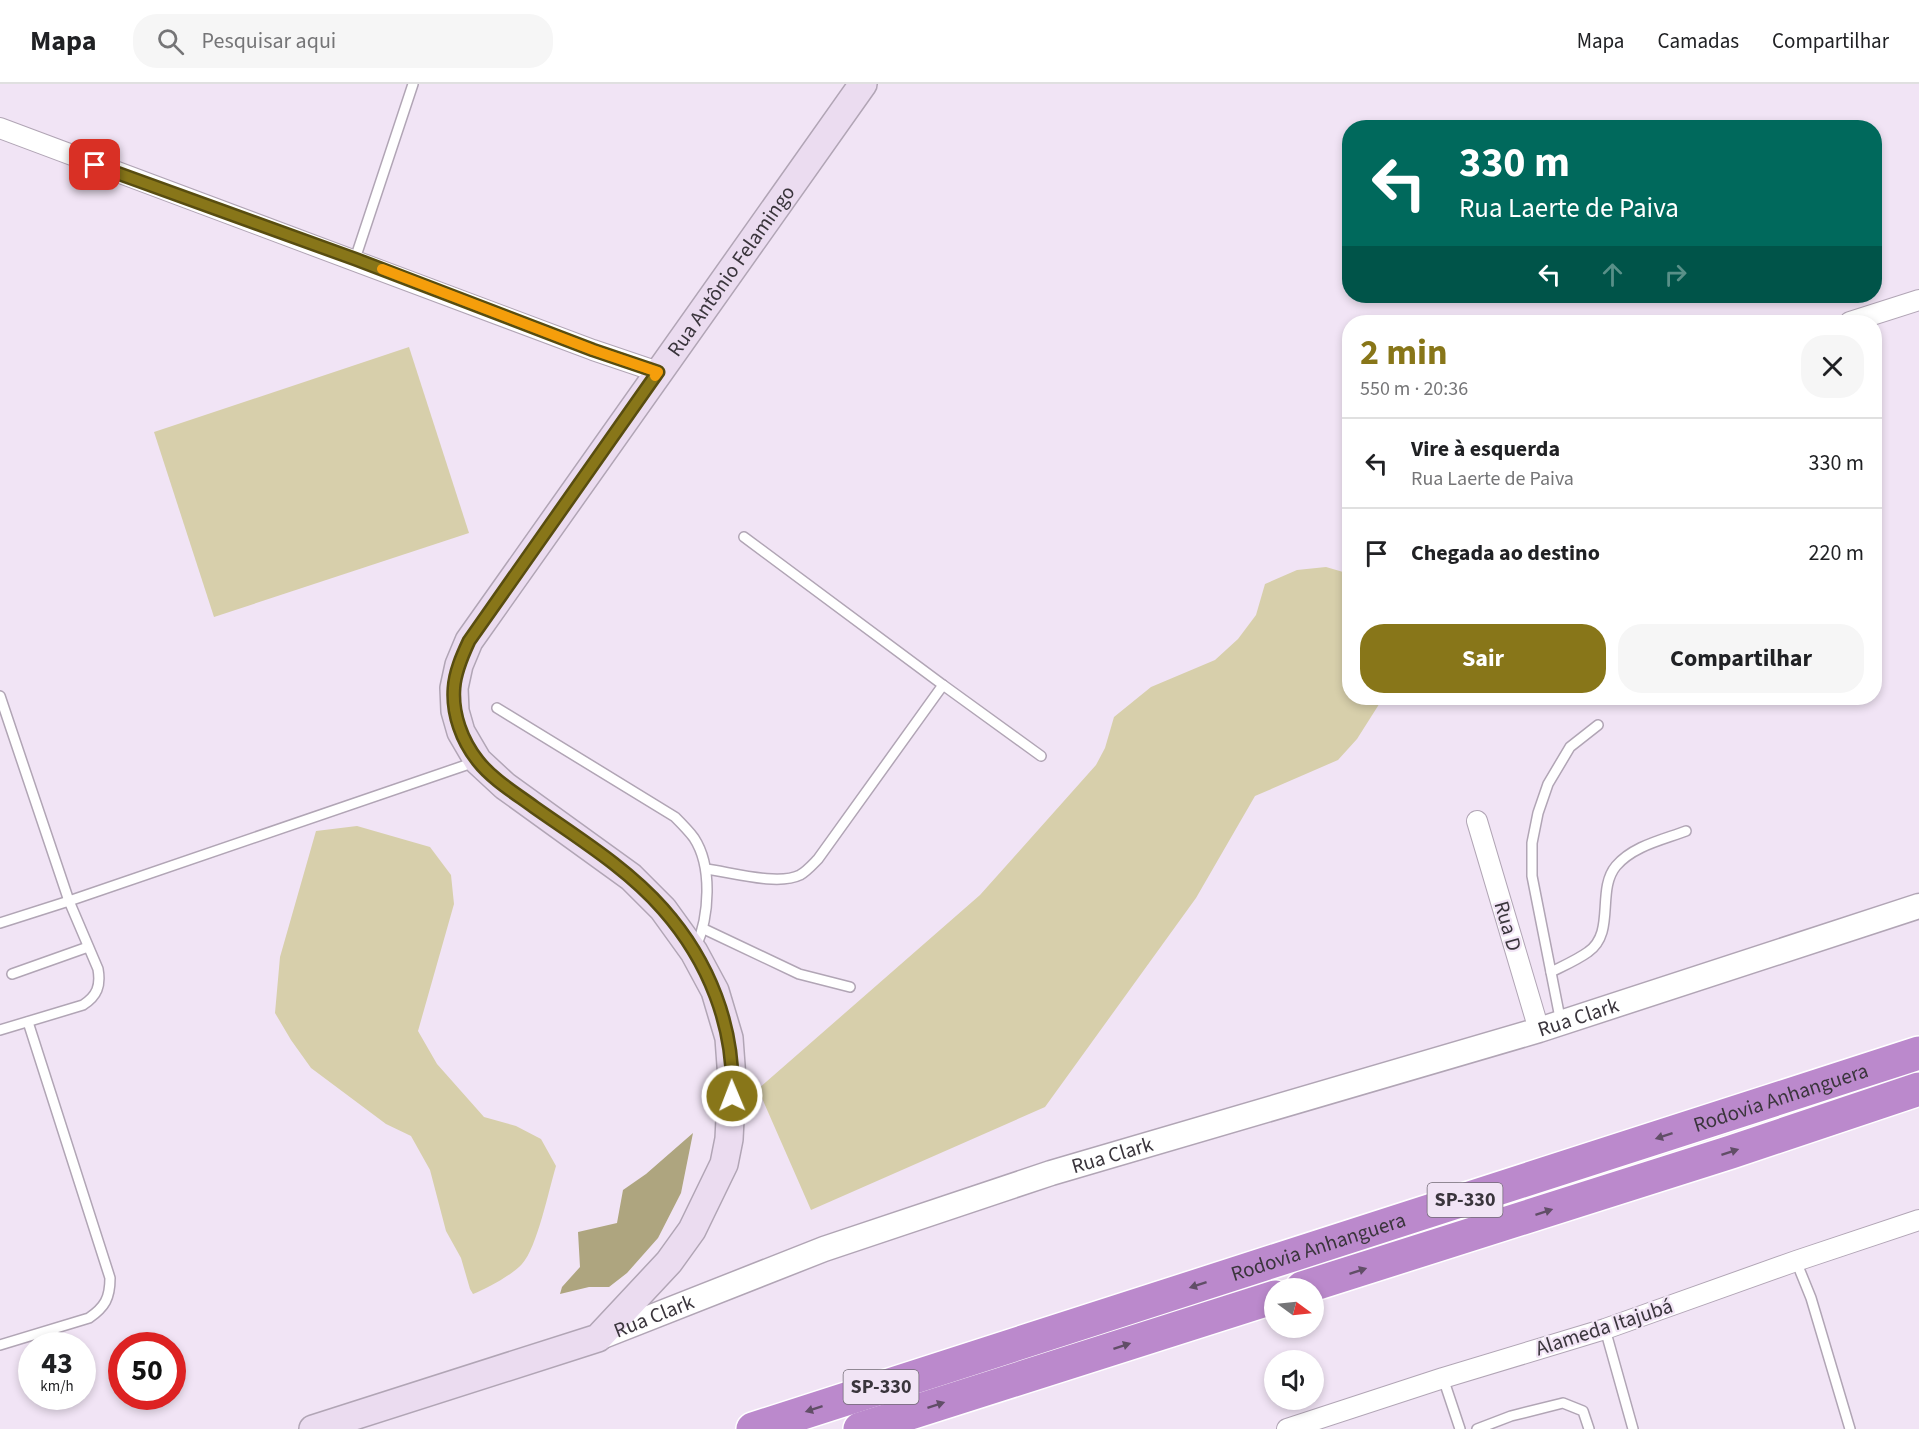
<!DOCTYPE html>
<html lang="pt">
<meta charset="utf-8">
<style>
:root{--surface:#fff;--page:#f6f6f6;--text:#202124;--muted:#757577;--line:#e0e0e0;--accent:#887619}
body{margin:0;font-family:"Source Sans 3",sans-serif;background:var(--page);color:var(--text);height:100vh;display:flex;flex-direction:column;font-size:22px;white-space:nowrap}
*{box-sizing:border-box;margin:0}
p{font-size:20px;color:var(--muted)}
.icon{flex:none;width:33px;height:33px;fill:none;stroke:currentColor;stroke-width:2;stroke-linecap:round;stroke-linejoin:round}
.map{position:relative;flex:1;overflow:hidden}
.sheet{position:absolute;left:1342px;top:231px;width:540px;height:390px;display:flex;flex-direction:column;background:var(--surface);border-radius:24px;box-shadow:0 3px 9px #0003}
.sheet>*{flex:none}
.hud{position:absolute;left:1342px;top:36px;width:540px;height:183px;border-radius:24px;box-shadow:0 3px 9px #0003;background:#00695c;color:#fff;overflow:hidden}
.needle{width:39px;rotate:105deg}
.controls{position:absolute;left:1264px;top:1194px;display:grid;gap:12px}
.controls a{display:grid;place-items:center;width:60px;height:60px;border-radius:50%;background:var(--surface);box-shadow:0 3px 9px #0003;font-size:30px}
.speed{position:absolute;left:18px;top:1248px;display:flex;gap:12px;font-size:30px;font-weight:700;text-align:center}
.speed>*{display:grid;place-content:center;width:78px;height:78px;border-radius:50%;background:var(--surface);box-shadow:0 3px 9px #0003;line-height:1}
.speed small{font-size:15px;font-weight:400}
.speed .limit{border:9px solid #d22;background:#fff;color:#111}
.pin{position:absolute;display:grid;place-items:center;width:51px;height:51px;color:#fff;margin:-26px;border-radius:12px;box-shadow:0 3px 9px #0006}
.me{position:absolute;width:66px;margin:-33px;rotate:359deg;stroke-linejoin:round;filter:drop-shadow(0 0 4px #0008)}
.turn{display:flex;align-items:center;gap:21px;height:126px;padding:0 18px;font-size:27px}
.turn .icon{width:78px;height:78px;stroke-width:2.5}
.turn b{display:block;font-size:42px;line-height:51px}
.lanes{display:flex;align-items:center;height:57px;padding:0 18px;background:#0003;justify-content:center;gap:30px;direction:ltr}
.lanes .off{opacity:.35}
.round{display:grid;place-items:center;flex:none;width:63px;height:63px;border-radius:24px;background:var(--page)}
.summary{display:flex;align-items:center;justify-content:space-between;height:102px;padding:0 18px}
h1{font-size:36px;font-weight:700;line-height:45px;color:var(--accent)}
.button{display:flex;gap:12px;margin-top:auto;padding:12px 18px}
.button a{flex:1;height:69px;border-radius:24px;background:var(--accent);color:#fff;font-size:24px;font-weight:700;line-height:69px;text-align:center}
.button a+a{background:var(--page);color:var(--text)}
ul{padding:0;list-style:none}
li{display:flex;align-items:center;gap:18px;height:90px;padding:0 18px;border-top:2px solid var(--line)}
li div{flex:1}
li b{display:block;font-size:22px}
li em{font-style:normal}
header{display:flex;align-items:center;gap:36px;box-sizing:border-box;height:84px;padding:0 30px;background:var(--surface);border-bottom:2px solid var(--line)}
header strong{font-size:28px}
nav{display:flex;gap:33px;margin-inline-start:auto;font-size:21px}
.search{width:420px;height:54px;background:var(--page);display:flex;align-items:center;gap:15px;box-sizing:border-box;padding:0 21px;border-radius:24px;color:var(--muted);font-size:22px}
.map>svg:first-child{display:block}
.green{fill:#d7cfab}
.water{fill:#aea57f}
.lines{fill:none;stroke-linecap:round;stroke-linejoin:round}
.service-casing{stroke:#b1a5b5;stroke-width:12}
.minor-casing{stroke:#b1a5b5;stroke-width:22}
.tertiary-casing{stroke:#b1a5b5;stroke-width:27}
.secondary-casing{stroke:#b1a5b5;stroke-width:30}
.motorway-casing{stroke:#fff;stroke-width:36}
.service{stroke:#fff;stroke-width:9}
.minor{stroke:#fff;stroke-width:20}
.tertiary{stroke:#fff;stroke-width:24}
.secondary{stroke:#ebdcf0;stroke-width:27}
.motorway{stroke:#bb89cc;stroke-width:33}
.oneway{fill:#614e67}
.route-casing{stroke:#584d10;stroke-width:15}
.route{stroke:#887619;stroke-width:10}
.slow{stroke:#f59e0b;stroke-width:10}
.labels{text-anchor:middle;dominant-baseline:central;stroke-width:4.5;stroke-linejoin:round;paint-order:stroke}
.shield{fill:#f1e4f5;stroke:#716a74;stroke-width:1.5}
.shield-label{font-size:20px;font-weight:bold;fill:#3a353c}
.street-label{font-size:21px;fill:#3a353c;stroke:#f1e4f5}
</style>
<header>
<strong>Mapa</strong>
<div class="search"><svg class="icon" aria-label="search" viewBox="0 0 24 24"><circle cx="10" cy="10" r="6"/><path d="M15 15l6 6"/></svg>Pesquisar aqui</div>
<nav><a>Mapa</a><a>Camadas</a><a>Compartilhar</a></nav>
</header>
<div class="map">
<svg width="1919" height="1345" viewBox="0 0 1919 1345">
<rect width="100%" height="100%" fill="#f1e4f5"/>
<g class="green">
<path d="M409 263 469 449 214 533 154 348Z"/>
<path d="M1326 483 1350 490V614H1383L1357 655 1338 676 1255 712 1196 814 1045 1023 811 1126 758 1005 980 811 1096 681 1105 664 1114 633 1151 603 1215 576 1238 555 1256 531 1265 500 1297 486Z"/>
<path d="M357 742 430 763 451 791 454 820 418 947 437 980 484 1033 516 1042 541 1055 556 1082C549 1105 537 1164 522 1180 512 1191 486 1205 473 1210L470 1205 461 1174 446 1147 430 1086 411 1052 386 1040 311 984 291 956 275 929 280 873 316 747Z"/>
</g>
<path class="water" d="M693 1049 681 1109 658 1154 627 1189 609 1203H589L560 1210 562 1203 580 1183 578 1148 617 1139 623 1106 646 1090Z"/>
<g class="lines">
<g class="service-casing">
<g id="service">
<path d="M355 175 413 0"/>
<path d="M943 601 1041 672"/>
<path d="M0 612 69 817 98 885C101 902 97 912 83 921L0 946"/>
<path d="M497 624 675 733C682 740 689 747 694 754 713 783 709 833 696 863"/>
<path d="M706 785C730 788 778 802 800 791 807 787 813 780 818 775L943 601 744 453"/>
<path d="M0 839 69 817 475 678"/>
<path d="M704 845 799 890 850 903"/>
<path d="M1551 888C1563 882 1577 876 1588 868 1616 849 1596 806 1616 782 1633 762 1662 756 1686 747"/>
<path d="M12 890 88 863"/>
<path d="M1561 939 1532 792V759L1538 729 1548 700 1570 663 1598 641"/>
<path d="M1796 1177 1811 1214 1850 1345"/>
<path d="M1605 1245 1633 1345"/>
<path d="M0 1261 89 1234C105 1223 110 1214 110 1194L28 938"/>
<path d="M1443 1294 1460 1345"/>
<path d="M1477 1345 1511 1332 1563 1319 1583 1327 1589 1345"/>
</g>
</g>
<g class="minor-casing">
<g id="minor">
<path d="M0 44 593 266 658 288"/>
<path d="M1850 238 1919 216"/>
<path d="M1477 737 1539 946"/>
<path d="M1287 1345 1443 1294 1605 1245 1796 1177 1919 1136"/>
</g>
</g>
<g class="tertiary-casing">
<g id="tertiary">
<path id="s1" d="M598 1254 824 1165 1051 1089 1539 946 1919 822"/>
</g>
</g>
<g class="secondary-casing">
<g id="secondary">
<path id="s2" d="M313 1345 598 1254 669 1178 692 1146 724 1080 729 1055 732 995 729 954 715 907 694 868 663 825 631 793 505 702 478 677 461 648 455 627 454 604 459 581 469 557 863 0"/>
</g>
</g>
<g class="motorway-casing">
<g id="motorway">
<path d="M1302 1204 1731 1068 1919 1005"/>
<path id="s3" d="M753 1345 1919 969"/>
<path d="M860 1345 1275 1213"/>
</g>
</g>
<use href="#service" class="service"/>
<use href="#minor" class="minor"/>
<use href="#tertiary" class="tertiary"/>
<use href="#secondary" class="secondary"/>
<use href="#motorway" class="motorway"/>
</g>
<defs><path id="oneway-solid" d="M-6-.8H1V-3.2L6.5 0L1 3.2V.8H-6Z" transform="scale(1.5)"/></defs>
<g class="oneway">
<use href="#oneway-solid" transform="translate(1664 1052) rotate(162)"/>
<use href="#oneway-solid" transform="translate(1730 1068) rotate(-18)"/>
<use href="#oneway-solid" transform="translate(1544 1128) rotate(-18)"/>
<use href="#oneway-solid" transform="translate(1358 1187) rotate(-18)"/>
<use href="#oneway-solid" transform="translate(1198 1201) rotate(162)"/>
<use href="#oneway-solid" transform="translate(1122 1262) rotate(-18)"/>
<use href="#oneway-solid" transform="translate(936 1321) rotate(-18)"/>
<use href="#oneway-solid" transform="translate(814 1325) rotate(162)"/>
</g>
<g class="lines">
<g class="route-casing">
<path id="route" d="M95 81 355 175 593 266 658 288 469 557C462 572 455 588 454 604 452 630 462 657 478 677 492 695 515 709 534 723 578 754 627 784 663 825 709 877 735 943 732 1012"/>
</g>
<use href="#route" class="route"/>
<path class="slow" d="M382 185 593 266 658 288 655 292"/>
</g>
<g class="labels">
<g class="shield">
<rect x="1427.5" y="1099" width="75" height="34" rx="4.5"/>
<rect x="843.5" y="1286" width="75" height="34" rx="4.5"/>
</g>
<g class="shield-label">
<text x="1465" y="1116">SP-330</text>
<text x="881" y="1303">SP-330</text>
</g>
<g class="street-label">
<text stroke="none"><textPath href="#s2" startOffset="1608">Rua Antônio Felamingo</textPath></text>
<text transform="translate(1508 842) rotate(74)">Rua D</text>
<text stroke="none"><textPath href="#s1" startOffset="1032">Rua Clark</textPath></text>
<text stroke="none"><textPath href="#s3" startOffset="1080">Rodovia Anhanguera</textPath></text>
<text stroke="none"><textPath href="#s1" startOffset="546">Rua Clark</textPath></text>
<text stroke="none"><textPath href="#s3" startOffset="594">Rodovia Anhanguera</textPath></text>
<text stroke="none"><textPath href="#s1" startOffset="60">Rua Clark</textPath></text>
<text transform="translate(1604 1243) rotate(-18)">Alameda Itajubá</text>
</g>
</g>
</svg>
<div class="controls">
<a><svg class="needle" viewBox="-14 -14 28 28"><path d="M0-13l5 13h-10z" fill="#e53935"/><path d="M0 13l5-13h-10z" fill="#757577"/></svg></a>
<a><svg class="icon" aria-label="sound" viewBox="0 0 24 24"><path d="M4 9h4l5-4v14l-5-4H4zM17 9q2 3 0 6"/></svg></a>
</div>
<div class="speed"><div>43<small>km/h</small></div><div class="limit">50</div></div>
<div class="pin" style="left:95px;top:81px;background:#d93025"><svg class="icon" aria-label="arrive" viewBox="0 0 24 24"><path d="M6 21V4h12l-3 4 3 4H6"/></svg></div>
<svg class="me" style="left:732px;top:1012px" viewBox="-20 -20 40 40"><circle r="17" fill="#887619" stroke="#fff" stroke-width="3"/><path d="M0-11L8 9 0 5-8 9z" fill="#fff"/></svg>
<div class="hud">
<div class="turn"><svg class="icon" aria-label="left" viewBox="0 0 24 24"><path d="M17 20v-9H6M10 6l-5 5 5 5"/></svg><div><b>330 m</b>Rua Laerte de Paiva</div></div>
<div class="lanes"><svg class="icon" aria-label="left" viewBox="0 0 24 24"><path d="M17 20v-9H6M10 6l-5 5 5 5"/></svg><svg class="icon off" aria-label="ahead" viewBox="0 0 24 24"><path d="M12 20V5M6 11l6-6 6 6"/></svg><svg class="icon off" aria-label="right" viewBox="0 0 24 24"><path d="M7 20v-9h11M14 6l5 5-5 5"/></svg></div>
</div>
<section class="sheet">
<div class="summary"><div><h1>2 min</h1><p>550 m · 20:36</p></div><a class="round"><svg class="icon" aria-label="close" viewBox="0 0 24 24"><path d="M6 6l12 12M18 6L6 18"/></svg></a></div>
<ul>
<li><svg class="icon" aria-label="left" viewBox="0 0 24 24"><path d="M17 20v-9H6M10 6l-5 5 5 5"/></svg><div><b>Vire à esquerda</b><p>Rua Laerte de Paiva</p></div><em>330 m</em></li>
<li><svg class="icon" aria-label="arrive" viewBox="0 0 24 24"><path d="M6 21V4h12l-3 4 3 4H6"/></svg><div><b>Chegada ao destino</b></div><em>220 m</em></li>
</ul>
<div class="button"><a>Sair</a><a>Compartilhar</a></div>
</section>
</div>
